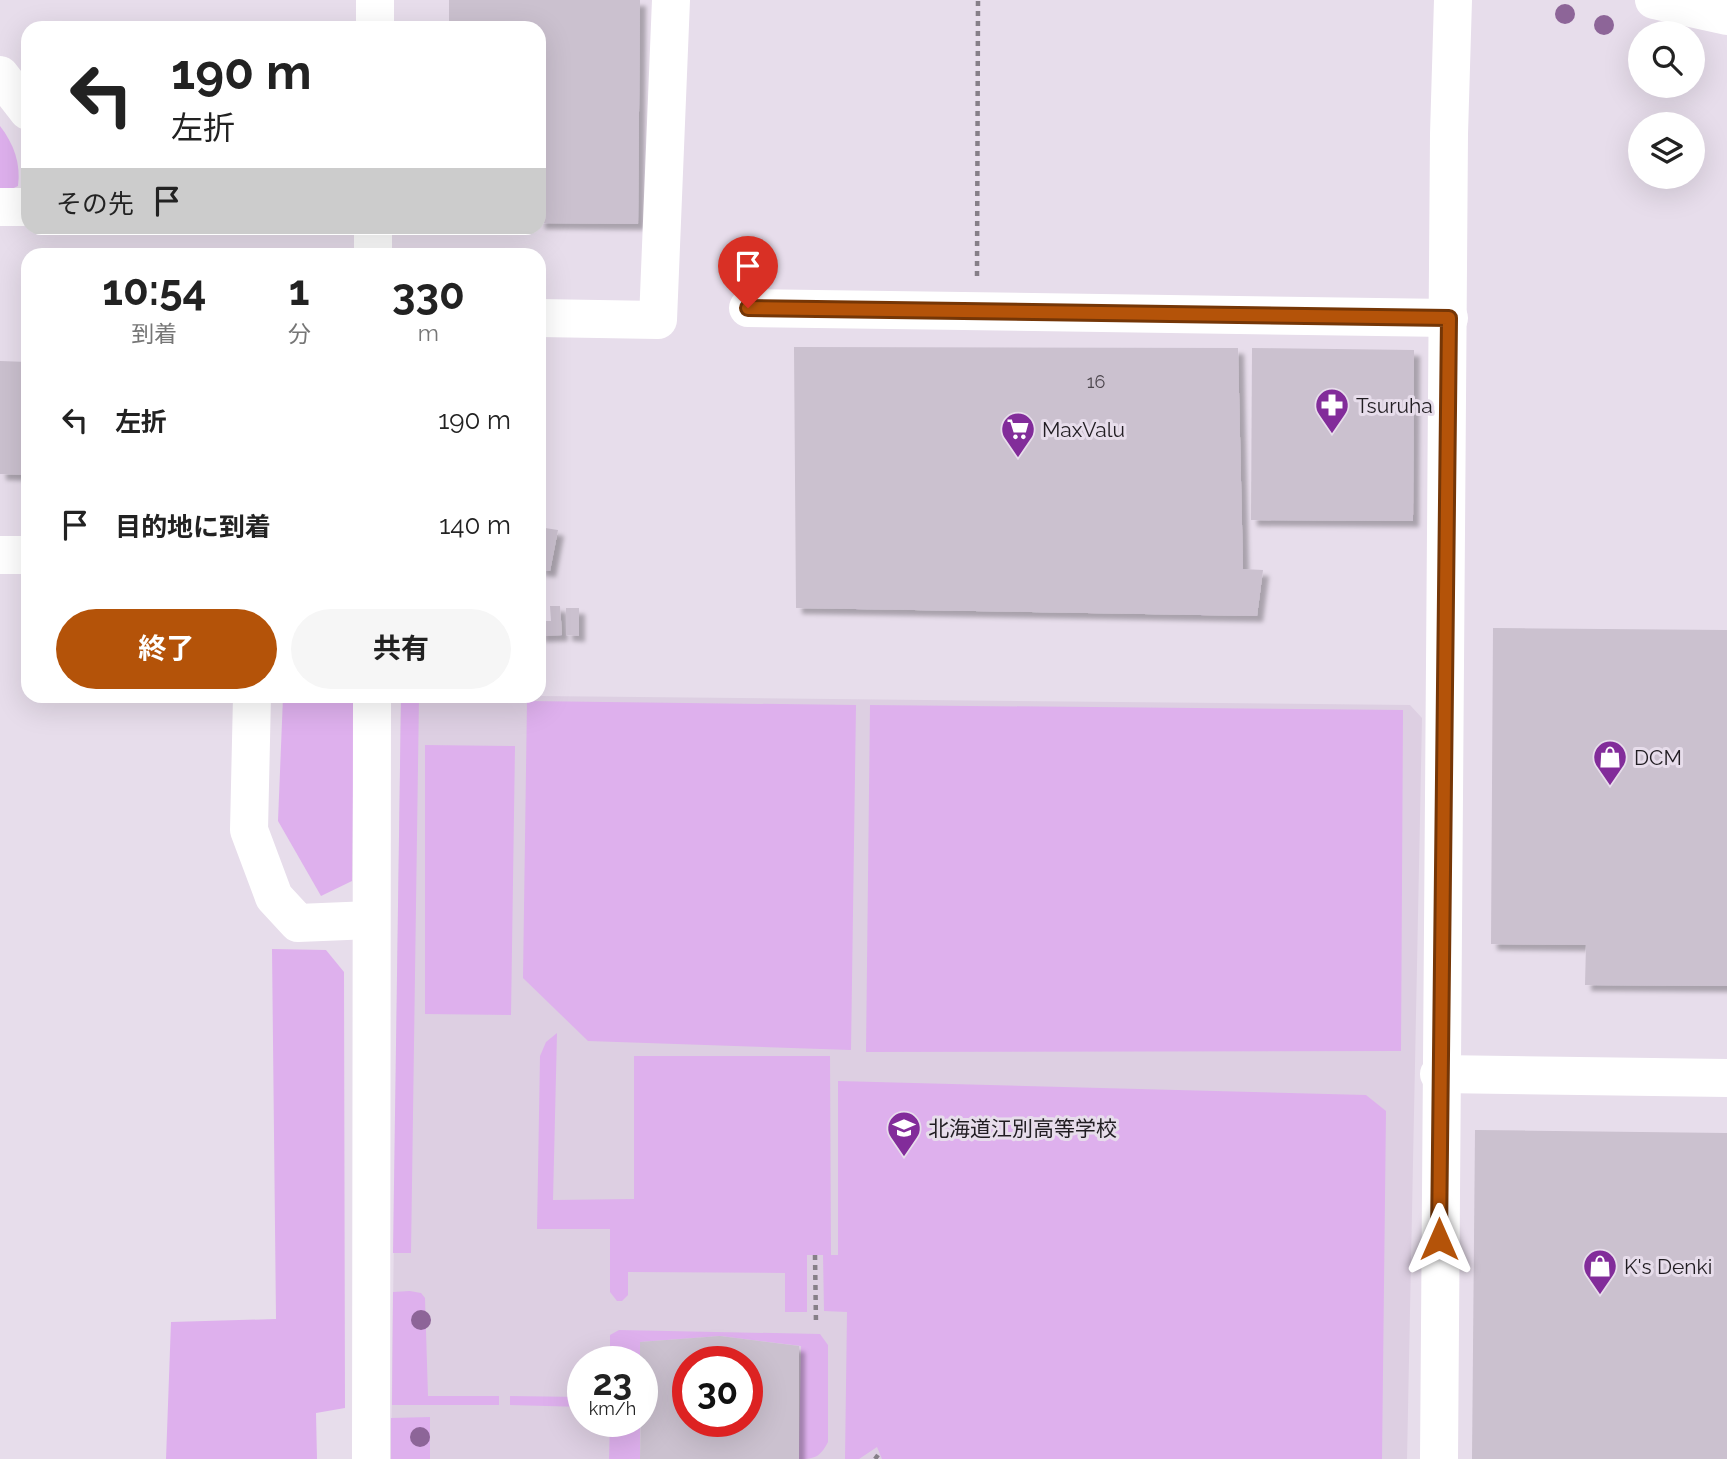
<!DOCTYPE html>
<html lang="ja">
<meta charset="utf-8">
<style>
:root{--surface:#fff;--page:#f6f6f6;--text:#222;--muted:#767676;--accent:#b45309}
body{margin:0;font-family:Raleway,"Noto Sans JP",sans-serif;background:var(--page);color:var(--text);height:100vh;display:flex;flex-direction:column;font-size:26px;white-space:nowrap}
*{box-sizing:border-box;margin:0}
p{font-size:23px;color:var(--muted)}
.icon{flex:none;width:38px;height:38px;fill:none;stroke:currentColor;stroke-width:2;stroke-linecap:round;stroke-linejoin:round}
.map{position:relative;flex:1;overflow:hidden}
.drawer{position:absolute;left:21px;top:248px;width:525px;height:455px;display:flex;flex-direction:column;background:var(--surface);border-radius:21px;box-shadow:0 7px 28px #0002}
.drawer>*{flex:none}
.top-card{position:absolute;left:21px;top:21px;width:525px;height:214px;border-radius:21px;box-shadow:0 7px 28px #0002;background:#fff;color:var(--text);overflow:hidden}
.tools{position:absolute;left:1628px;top:21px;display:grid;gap:14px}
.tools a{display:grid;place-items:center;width:77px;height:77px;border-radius:50%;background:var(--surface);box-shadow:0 7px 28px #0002;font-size:35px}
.speed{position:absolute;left:567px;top:1346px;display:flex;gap:14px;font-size:35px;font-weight:700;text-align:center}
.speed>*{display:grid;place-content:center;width:91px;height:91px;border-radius:50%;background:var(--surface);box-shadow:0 7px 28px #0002;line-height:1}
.speed small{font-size:18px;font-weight:400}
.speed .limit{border:10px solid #d22;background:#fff;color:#111}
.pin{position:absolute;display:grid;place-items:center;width:60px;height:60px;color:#fff;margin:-72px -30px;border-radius:50% 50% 50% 0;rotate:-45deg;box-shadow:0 0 7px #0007}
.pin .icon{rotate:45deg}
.me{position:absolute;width:77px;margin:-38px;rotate:0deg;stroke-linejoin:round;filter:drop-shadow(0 0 5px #0008)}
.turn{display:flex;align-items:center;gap:24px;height:147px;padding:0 35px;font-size:32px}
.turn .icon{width:91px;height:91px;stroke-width:2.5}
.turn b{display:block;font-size:49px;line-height:60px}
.then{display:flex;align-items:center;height:66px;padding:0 35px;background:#0003;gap:14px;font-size:26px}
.eta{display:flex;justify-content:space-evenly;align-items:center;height:119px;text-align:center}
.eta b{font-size:42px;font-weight:700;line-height:49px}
.action{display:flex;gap:14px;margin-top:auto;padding:14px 35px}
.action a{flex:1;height:80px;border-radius:42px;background:var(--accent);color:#fff;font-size:28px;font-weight:700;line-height:80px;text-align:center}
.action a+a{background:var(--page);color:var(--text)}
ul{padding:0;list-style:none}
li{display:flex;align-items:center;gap:21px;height:105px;padding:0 35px}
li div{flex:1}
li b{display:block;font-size:26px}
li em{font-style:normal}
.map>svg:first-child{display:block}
.built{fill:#ddcfe2;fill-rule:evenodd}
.green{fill:#deb0ed}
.building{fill:#cbc1cf;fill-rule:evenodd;filter:url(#shadow)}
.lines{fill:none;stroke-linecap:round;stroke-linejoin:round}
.path{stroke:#867f88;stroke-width:4.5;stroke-dasharray:5 5;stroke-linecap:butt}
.minor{stroke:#fff;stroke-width:38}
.tree{fill:#8d6598}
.route-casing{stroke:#753606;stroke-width:18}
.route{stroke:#b45309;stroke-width:12}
.labels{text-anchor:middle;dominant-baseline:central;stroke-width:6;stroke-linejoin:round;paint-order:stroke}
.number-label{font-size:18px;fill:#4c464d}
.poi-label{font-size:21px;fill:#211d22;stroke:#e7ddeb;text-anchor:start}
</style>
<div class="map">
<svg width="1727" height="1459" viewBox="0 0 1727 1459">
<defs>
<filter id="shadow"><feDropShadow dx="6" dy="6" stdDeviation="2" flood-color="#0004"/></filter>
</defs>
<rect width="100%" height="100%" fill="#e7ddeb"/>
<path class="built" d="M539 696 1410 705 1422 718 1407 1459H391L401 697ZM583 1362H642V1421H583ZM688 1362H747V1421H688Z"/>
<g class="green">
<path d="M0 126C14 144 21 164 18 186L3 193 0 192Z"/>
<path d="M419 696 411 1253H393L401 697Z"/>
<path d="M283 697H354L352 881 321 896 278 821Z"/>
<path d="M527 701 856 705 851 1050 588 1041 523 978Z"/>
<path d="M870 705 1403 710 1401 1051 866 1052Z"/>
<path d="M425 745 515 746 511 1015 425 1014Z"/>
<path d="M272 949 326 950 344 972 345 1408 316 1413 317 1459H166L171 1322 276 1319Z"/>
<path d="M557 1033 553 1200 634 1199V1056H830L831 1255H838V1081L1366 1095 1386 1111 1382 1459H882L877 1447 859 1459H845L847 1312 824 1311 823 1255H807V1312H785V1273L628 1272V1295L622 1301H617L610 1292V1229H537L540 1056 546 1042Z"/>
<path d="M410 1291 421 1293 425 1298 428 1396H499V1405H392L393 1292Z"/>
<path d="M619 1330 820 1334 828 1345V1442C820 1457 815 1459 799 1459L801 1346 720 1336 640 1342V1361L610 1362V1335Z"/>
<path d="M510 1396 583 1397V1407L510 1405Z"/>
<path d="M430 1417V1459H391V1418Z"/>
<path d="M610 1421H640V1459H609Z"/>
</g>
<g class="building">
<path d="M449 0H640L638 224 539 223V28H449Z"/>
<path d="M794 347 1238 348 1243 569 1263 570 1257 616 796 608Z"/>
<path d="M1252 348 1414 350 1413 521 1251 520Z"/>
<path d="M0 361 28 362V475L0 474Z"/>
<path d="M545 528 558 530 550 571 539 570V536H544Z"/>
<path d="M550 606H560L562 635 539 636V621H551Z"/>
<path d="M566 608H579V636L566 635Z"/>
<path d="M1493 628 1727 630V986L1585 985 1586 945 1491 944Z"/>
<path d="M1475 1130 1727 1133V1459H1472Z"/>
<path d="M720 1336 799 1346V1459H640L642 1362H640V1342ZM688 1362H747V1421H688Z"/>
</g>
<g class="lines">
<g class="path">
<path d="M977 276 978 0"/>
<path d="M815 1255 816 1324"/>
<path d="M875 1459 878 1455"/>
</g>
<g class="minor">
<path d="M1654 0 1727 16"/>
<path d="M375 28V0"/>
<path d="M0 75 28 111"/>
<path d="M0 207H28"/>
<path d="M373 256V228"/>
<path d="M748 308 1449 318"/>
<path d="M539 318 658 320 671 0"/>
<path d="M0 555H28"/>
<path d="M252 696 249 830 274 897 298 923 371 920"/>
<path d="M1439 1074 1727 1078"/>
<path d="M371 1459 372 696"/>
<path d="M1439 1459 1449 134 1453 0"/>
</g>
</g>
<g class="tree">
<circle cx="1565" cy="14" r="10"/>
<circle cx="1604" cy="25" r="10"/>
<circle cx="421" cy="1320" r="10"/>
<circle cx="420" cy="1437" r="10"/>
</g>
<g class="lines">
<g class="route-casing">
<path id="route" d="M748 308 1449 318 1439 1239"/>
</g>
<use href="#route" class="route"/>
</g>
<defs>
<g id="pharmacy-pin" transform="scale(1.75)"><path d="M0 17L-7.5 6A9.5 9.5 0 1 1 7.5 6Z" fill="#822c9a" stroke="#e7ddeb"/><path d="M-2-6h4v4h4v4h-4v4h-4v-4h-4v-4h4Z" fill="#fff"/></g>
<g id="supermarket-pin" transform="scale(1.75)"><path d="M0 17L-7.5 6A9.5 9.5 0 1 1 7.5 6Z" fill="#822c9a" stroke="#e7ddeb"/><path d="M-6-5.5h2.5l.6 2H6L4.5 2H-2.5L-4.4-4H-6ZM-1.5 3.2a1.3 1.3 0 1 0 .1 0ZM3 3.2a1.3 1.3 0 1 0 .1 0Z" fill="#fff"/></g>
<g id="shop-pin" transform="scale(1.75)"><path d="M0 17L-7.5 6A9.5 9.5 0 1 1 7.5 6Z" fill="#822c9a" stroke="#e7ddeb"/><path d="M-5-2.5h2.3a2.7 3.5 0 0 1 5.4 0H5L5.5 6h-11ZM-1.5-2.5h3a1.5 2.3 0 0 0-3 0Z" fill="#fff"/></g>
<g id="school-pin" transform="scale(1.75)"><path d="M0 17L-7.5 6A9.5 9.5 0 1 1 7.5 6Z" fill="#822c9a" stroke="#e7ddeb"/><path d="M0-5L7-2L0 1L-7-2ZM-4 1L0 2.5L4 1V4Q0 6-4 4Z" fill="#fff"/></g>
</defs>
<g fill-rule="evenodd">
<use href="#pharmacy-pin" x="1332" y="405"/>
<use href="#supermarket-pin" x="1018" y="429"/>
<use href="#shop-pin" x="1610" y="757"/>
<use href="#school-pin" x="904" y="1128"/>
<use href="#shop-pin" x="1600" y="1266"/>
</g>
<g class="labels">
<g class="number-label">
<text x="1096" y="381">16</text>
</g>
<g class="poi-label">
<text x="1356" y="405">Tsuruha</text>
<text x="1042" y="429">MaxValu</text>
<text x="1634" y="757">DCM</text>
<text x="928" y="1128">北海道江別高等学校</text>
<text x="1624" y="1266">K's Denki</text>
</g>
</g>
</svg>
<div class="tools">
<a><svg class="icon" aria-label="search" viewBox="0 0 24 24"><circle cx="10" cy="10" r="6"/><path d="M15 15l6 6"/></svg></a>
<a><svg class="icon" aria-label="layers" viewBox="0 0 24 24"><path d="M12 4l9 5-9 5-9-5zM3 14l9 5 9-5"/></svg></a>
</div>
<div class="speed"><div>23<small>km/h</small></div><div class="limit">30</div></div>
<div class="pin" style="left:748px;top:308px;background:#d93025"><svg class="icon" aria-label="arrive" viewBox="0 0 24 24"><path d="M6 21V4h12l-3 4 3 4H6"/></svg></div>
<svg class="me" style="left:1439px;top:1239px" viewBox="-20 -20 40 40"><path d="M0-17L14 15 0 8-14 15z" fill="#b45309" stroke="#fff" stroke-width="4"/></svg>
<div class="top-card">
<div class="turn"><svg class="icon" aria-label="left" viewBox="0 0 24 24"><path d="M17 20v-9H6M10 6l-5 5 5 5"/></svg><div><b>190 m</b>左折</div></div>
<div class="then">その先<svg class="icon" aria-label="arrive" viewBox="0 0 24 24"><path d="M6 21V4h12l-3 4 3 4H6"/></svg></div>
</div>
<section class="drawer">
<div class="eta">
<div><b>10:54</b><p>到着</p></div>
<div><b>1</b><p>分</p></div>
<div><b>330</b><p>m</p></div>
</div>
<ul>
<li><svg class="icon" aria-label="left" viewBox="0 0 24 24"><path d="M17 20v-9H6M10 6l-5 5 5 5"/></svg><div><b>左折</b></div><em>190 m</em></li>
<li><svg class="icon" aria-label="arrive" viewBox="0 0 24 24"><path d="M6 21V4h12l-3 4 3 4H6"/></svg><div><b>目的地に到着</b></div><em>140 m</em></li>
</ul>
<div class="action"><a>終了</a><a>共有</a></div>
</section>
</div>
